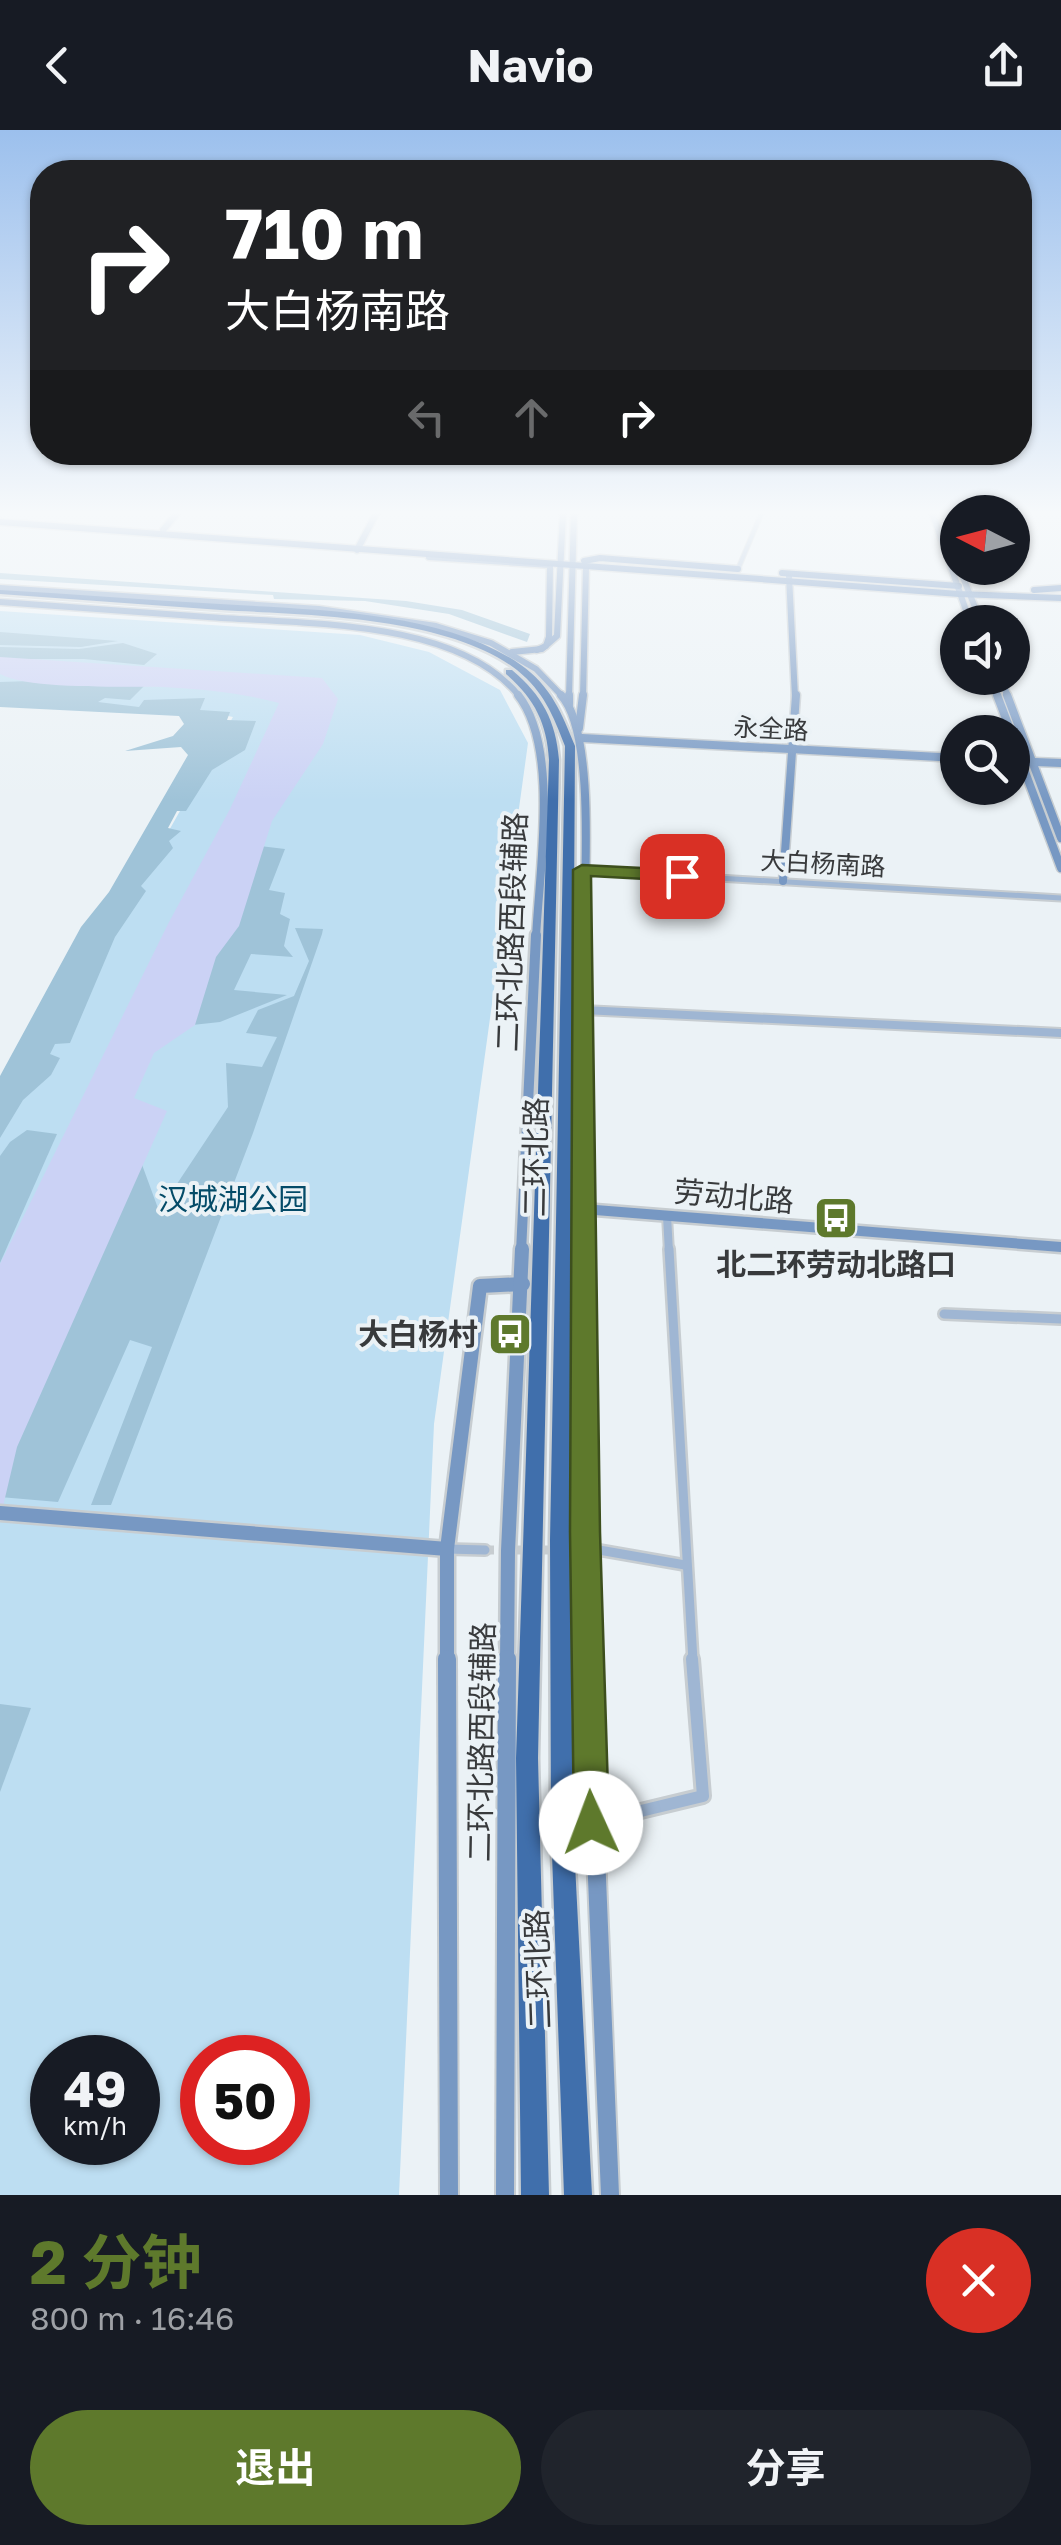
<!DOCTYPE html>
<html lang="zh">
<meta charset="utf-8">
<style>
:root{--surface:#171b24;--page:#20242c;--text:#f1f3f6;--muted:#9ea1a6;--accent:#5e792c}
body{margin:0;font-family:"Golos Text","Noto Sans SC",sans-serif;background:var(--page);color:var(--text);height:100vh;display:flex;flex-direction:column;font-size:38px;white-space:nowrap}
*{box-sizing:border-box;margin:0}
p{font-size:32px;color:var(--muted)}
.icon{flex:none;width:55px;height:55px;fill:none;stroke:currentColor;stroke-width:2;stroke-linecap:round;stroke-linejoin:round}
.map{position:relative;height:2065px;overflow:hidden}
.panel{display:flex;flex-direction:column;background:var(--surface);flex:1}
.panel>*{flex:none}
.hud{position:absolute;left:30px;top:30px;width:1002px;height:305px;border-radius:40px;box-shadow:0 2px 8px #0004;background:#202124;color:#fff;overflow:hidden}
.needle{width:65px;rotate:276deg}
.buttons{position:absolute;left:940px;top:365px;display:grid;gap:20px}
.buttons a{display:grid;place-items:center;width:90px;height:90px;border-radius:50%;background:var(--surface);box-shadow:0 2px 8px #0004;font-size:50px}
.speed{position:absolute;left:30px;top:1905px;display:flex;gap:20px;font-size:50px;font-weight:700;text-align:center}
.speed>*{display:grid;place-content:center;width:130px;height:130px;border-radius:50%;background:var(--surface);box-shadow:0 2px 8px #0004;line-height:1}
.speed small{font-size:25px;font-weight:400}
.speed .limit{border:15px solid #d22;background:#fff;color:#111}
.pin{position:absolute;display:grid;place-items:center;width:85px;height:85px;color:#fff;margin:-42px;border-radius:20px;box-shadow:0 5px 15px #0006}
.me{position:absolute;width:110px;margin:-55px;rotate:358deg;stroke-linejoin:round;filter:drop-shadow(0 0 8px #0008)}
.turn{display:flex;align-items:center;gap:35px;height:210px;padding:0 30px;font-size:45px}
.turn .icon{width:130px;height:130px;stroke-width:2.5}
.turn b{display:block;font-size:70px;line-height:85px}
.lanes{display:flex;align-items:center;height:95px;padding:0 30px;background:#0003;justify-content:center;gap:50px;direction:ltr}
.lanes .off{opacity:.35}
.round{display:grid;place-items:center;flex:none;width:105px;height:105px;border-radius:52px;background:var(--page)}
.summary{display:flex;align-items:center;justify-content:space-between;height:170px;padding:0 30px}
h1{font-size:60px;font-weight:700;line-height:75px;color:var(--accent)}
.action{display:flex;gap:20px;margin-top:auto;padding:20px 30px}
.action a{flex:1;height:115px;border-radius:60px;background:var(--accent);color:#fff;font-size:40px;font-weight:700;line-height:115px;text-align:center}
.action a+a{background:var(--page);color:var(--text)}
header{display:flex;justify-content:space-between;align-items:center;height:130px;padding:0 30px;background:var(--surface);font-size:45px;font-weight:700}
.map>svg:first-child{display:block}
.green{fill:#bddef2;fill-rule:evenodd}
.forest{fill:#9fc3d8}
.water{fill:#cbd2f5}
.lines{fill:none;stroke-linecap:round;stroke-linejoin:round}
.street-tunnel{stroke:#c7cdd1;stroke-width:9;stroke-dasharray:9 5;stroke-linecap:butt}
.street-far4-casing{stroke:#c7cdd1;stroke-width:6}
.street-far3-casing{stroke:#c7cdd1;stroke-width:9}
.street-far2-casing{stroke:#c7cdd1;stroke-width:12}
.street-far1-casing{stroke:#c7cdd1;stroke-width:14}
.street-casing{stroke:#c7cdd1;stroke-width:18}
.secondary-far4-casing{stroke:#c7cdd1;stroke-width:9}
.secondary-far3-casing{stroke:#c7cdd1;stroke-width:11}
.secondary-far2-casing{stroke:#c7cdd1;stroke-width:15}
.secondary-far1-casing{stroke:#c7cdd1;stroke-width:19}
.secondary-casing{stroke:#c7cdd1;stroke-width:22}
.primary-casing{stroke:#c7cdd1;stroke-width:9}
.highway-casing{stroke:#c7cdd1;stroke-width:5}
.street-far4{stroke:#9fb6d3;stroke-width:4}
.street-far3{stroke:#9fb6d3;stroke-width:5}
.street-far2{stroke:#9fb6d3;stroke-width:8}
.street-far1{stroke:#9fb6d3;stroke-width:9}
.street{stroke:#9fb6d3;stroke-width:12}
.secondary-far4{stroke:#7798c3;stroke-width:6}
.secondary-far3{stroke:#7798c3;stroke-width:8}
.secondary-far2{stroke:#7798c3;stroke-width:10}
.secondary-far1{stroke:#7798c3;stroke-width:14}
.secondary{stroke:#7798c3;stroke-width:18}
.primary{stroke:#5a82b7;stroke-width:6}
.highway{fill:#406fac;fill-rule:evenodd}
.route{fill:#5e792c;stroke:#3d4f1d;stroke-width:2.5}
.labels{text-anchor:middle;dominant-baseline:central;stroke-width:8;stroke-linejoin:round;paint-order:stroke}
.far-street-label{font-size:25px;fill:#383a3c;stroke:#ebf2f6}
.street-label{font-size:30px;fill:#383a3c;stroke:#ebf2f6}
.park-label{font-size:30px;fill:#044b68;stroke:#ebf2f6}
.poi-label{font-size:30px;font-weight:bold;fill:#383a3c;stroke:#ebf2f6}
</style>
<header><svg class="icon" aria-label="back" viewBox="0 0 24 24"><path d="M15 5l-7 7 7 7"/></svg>Navio<svg class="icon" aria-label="share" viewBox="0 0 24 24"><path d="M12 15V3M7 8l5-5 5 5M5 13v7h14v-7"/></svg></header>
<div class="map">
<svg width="1061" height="2065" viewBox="0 0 1061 2065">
<rect width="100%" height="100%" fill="#ebf2f6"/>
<path class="green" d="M0 481 360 505 429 522 500 560 528 613 434 1294 399 2065H0V1000L233 587 209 582 0 573ZM52 1928H138V2012H52ZM202 1928H288V2012H202Z"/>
<g class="forest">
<path d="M0 443 406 471 462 480 530 504 527 512 449 484 365 471 274 469 273 465 0 449Z"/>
<path d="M0 503V502L118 511 81 517 0 515Z"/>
<path d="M123 513 157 524 144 535 84 529H0V517L79 519Z"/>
<path d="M32 551 144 556 130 570 105 568 98 572 139 577 144 570 205 568 200 580 230 582 227 590 256 591 245 620 212 640 186 681H177L168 698 181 701 169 711 173 718 141 756 146 761 115 807 70 913 55 914 50 924 60 928 51 945 23 970 0 1008V946L81 797 109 762 188 625 181 617 125 621 173 606 184 594 179 586 0 577V552Z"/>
<path d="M260 716 285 719 269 760 285 763 280 784 290 789 284 816 293 827 251 824 234 860 287 865 220 892 183 896Z"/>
<path d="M295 798 323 799 322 804 253 1003 111 1375H91L152 1217 130 1210 58 1372 0 1367 15 1299 137 1021 159 1081 228 977 226 933 262 937 277 907 246 903 258 880 294 866 309 831Z"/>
<path d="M27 1000 57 1004 0 1133V1026L10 1012Z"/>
<path d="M0 1574 31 1578 0 1662Z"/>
</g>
<path class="water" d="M0 527 322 548 338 569 323 614 272 691 239 796 216 827 195 895 154 923 134 968 167 981 17 1317 0 1389V1134L168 794 230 679 279 573C242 563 202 559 163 557 125 556 30 560 0 544Z"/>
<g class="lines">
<path class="street-tunnel" d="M485 1420H599"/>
<g class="street-far4-casing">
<path id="street-far4" d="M738 439 762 382"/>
</g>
<g class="street-far3-casing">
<path id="street-far3" d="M582 740 1061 768"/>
</g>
<g class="street-far2-casing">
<g id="street-far2">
<path d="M583 880 1061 903"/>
<path d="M667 1086 669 1122"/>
</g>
</g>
<g class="street-far1-casing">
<g id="street-far1">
<path d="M669 1119 693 1531"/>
<path d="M944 1184 1061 1189"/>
<path d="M447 1419 485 1420"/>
<path d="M599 1420 685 1435"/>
</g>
</g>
<g class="street-casing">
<path id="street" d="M567 1695 591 1693 703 1666 692 1529"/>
</g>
<g class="secondary-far4-casing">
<g id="secondary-far4">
<path d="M932 382 970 492"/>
<path d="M163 400 178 382"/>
<path d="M357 420 377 382"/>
<path d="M429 427 550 435 549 507 546 516 537 520"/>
<path d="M962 445 981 492"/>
<path d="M789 446 795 567"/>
<path d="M0 458 319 479 436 496 491 513 536 539 563 567"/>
<path d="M0 472C69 477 138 482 208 487 300 494 458 488 520 567"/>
<path d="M512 522 542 519 557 506 563 382"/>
<path d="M990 548 998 567"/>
<path d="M1001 548 1008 567"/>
<path d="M569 567 574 382"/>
<path d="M583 567 586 437"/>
</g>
</g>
<g class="secondary-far3-casing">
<g id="secondary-far3">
<path d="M518 565C560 618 539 741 536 808"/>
<path d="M561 565C596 603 584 753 584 808"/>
<path d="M997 565 1011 602"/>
<path d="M1007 565 1061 708"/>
<path d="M569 574V565"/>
<path d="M579 598 583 565"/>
<path d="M1012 607 1061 738"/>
<path d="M582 608 958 628"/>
<path d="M1012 631 1061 633"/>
<path d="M783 751 796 565"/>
</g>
</g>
<g class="secondary-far2-casing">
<g id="secondary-far2">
<path d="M584 805 586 1122"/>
<path d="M583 1079 1061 1117"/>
<path d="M521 1122 536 805"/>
</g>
</g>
<g class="secondary-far1-casing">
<g id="secondary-far1">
<path d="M586 1119 588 1531"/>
<path d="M0 1383 447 1419"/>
<path d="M447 1531V1419L480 1156 523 1154"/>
<path d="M507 1531 508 1421 522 1119"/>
</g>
</g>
<g class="secondary-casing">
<g id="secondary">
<path d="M447 1529 449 2065"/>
<path d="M588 1529 610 2065"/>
<path d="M505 2065 507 1529"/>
</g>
</g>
<g class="primary-casing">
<g id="primary">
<path d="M0 392 959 464 1061 468"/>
<path d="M584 431 600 428 738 439"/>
<path d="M782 443 959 456"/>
<path d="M1034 460 1061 458"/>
</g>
</g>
<g class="highway-casing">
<g id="highway">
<path d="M0 460C73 464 146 470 220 474 312 480 443 480 521 535 551 556 562 584 575 616L570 1410 573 1695 592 2065H564L551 1695 550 1410 565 616C553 585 544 562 517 540 447 486 307 485 221 480 147 475 74 469 0 464Z"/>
<path d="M506 540H512C542 565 556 591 559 630L538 1628 549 2065H521L516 1628 549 630C547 593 534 568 506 544Z"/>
</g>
</g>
<use href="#street-far4" class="street-far4"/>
<use href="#street-far3" class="street-far3"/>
<use href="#street-far2" class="street-far2"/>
<use href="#street-far1" class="street-far1"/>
<use href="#street" class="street"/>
<use href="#secondary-far4" class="secondary-far4"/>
<use href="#secondary-far3" class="secondary-far3"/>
<use href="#secondary-far2" class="secondary-far2"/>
<use href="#secondary-far1" class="secondary-far1"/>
<use href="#secondary" class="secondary"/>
<use href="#primary" class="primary"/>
<use href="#highway" class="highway"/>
</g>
<linearGradient id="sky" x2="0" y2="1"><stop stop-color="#9cc0ed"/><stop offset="0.57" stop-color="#f6f9fb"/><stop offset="1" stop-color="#f6f9fb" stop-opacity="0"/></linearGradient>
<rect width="1061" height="671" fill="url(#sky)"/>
<path class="route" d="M582 735 682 740 691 746 682 751 591 746 600 1402 609 1693 604 1705 591 1710 579 1705 574 1693 570 1402 573 740Z"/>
<defs>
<g id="bus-square" transform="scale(2.25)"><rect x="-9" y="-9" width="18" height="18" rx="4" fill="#5e792c" stroke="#ebf2f6"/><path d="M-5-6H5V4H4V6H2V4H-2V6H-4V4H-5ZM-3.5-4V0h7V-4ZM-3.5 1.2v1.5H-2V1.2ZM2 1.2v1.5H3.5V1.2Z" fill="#fff"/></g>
</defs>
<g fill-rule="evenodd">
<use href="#bus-square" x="836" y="1088"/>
<use href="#bus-square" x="510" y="1204"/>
</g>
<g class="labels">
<g class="far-street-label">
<text transform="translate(771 598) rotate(3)">永全路</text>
<text transform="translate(823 733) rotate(3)">大白杨南路</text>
</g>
<g class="street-label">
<text transform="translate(511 802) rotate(-88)">二环北路西段辅路</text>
<text transform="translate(535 1027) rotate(-89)">二环北路</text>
<text transform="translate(734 1066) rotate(5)">劳动北路</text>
<text transform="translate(481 1612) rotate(-89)">二环北路西段辅路</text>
<text transform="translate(538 1839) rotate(-92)">二环北路</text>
</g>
<g class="park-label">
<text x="233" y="1069">汉城湖公园</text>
</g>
<g class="poi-label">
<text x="836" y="1134">北二环劳动北路口</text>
<text x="478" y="1204" text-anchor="end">大白杨村</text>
</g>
</g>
</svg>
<div class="buttons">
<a><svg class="needle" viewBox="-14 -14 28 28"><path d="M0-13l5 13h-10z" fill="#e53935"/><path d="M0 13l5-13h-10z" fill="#9ea1a6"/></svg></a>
<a><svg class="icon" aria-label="sound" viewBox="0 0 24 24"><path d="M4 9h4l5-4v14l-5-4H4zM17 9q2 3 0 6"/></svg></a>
<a><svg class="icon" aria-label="search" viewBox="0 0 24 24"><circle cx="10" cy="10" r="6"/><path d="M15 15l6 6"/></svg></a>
</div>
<div class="speed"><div>49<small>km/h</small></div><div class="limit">50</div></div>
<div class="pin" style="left:682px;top:746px;background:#d93025"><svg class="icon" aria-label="arrive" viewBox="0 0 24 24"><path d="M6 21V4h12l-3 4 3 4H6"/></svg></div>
<svg class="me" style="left:591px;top:1693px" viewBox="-20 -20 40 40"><circle r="19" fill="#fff"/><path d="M0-13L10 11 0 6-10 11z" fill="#5e792c"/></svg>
<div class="hud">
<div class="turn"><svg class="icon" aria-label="right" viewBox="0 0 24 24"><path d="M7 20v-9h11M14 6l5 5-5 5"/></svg><div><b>710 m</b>大白杨南路</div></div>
<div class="lanes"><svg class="icon off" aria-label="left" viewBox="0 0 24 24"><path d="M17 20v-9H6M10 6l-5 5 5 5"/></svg><svg class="icon off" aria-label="ahead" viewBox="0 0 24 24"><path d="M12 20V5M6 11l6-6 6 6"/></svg><svg class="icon" aria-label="right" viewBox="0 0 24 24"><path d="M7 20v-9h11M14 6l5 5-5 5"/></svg></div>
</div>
</div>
<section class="panel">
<div class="summary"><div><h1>2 分钟</h1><p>800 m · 16:46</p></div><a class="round" style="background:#d93025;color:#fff"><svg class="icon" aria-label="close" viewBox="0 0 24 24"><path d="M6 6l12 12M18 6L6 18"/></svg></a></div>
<div class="action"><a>退出</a><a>分享</a></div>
</section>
